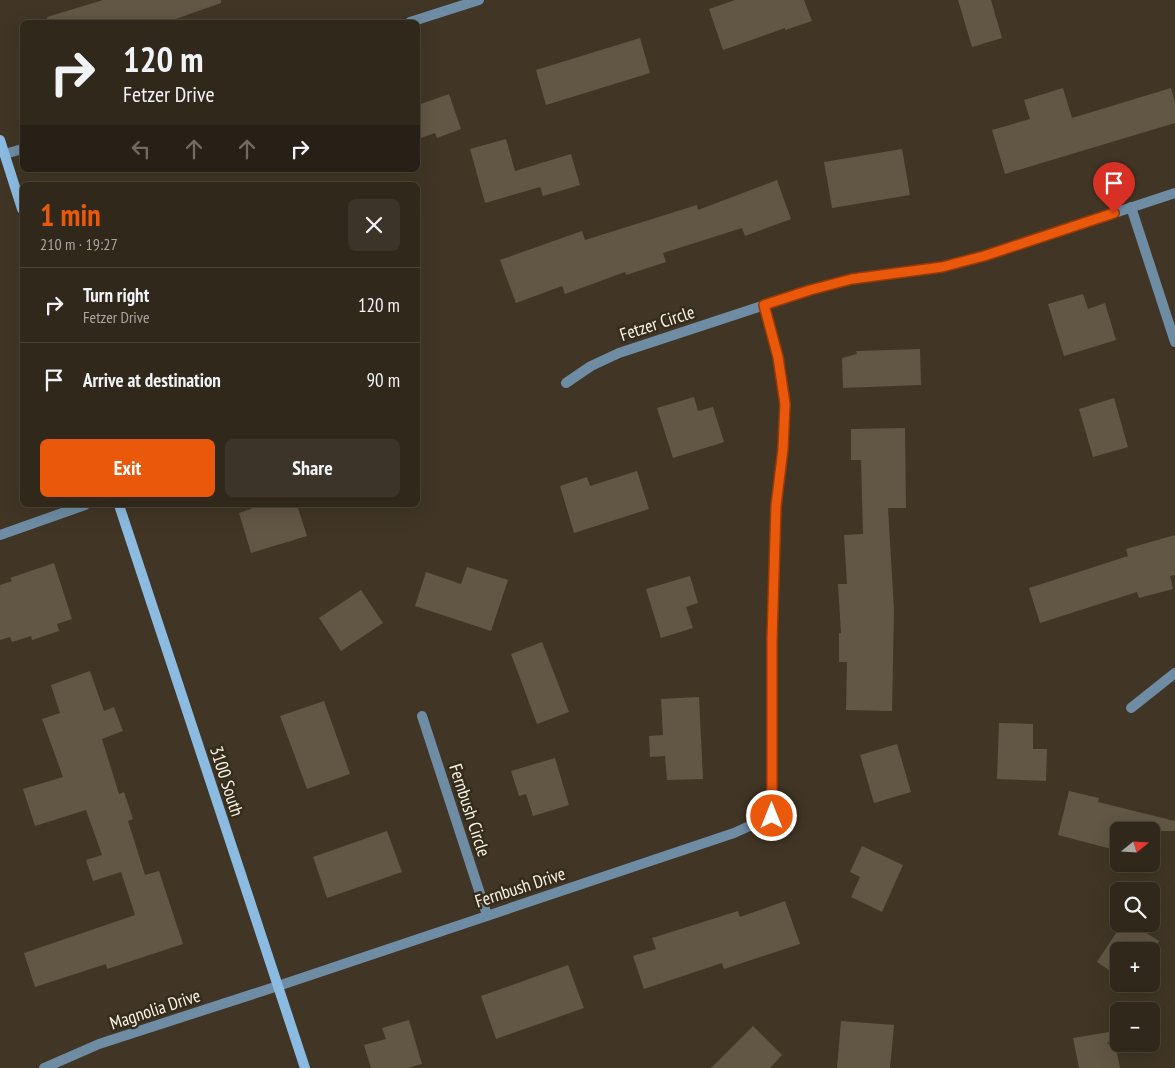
<!DOCTYPE html>
<meta charset="utf-8">
<style>
:root{--surface:#31281c;--page:#3d3429;--text:#f1f3f6;--muted:#a8a6a3;--line:#4c443b;--accent:#ea580c}
body{margin:0;font-family:"PT Sans Narrow",sans-serif;background:var(--page);color:var(--text);height:100vh;display:flex;flex-direction:column;font-size:19px;white-space:nowrap}
*{box-sizing:border-box;margin:0}
p{font-size:16px;color:var(--muted)}
.icon{flex:none;width:28px;height:28px;fill:none;stroke:currentColor;stroke-width:2;stroke-linecap:round;stroke-linejoin:round}
.map{position:relative;flex:1;overflow:hidden}
.sheet{position:absolute;left:20px;top:182px;width:400px;height:325px;display:flex;flex-direction:column;background:var(--surface);border-radius:8px;box-shadow:0 5px 20px #0002,0 0 0 1px var(--line)}
.sheet>*{flex:none}
.banner{position:absolute;left:20px;top:20px;width:400px;height:152px;border-radius:8px;box-shadow:0 5px 20px #0002,0 0 0 1px var(--line);background:#31281c;color:var(--text);overflow:hidden}
.needle{width:32px;rotate:72deg}
.buttons{position:absolute;left:1110px;top:822px;display:grid;gap:10px}
.buttons a{display:grid;place-items:center;width:50px;height:50px;border-radius:8px;background:var(--surface);box-shadow:0 5px 20px #0002,0 0 0 1px var(--line);font-size:25px}
.pin{position:absolute;display:grid;place-items:center;width:42px;height:42px;color:#fff;margin:-51px -21px;border-radius:50% 50% 50% 0;rotate:-45deg;box-shadow:0 0 5px #0007}
.pin .icon{rotate:45deg}
.me{position:absolute;width:55px;margin:-28px;rotate:0deg;stroke-linejoin:round;filter:drop-shadow(0 0 4px #0008)}
.turn{display:flex;align-items:center;gap:18px;height:105px;padding:0 20px;font-size:22px}
.turn .icon{width:65px;height:65px;stroke-width:2.5}
.turn b{display:block;font-size:35px;line-height:42px}
.lanes{display:flex;align-items:center;height:48px;padding:0 20px;background:#0003;justify-content:center;gap:25px;direction:ltr}
.lanes .off{opacity:.35}
.round{display:grid;place-items:center;flex:none;width:52px;height:52px;border-radius:8px;background:var(--page)}
.headline{display:flex;align-items:center;justify-content:space-between;height:85px;padding:0 20px}
h1{font-size:30px;font-weight:800;line-height:38px;color:var(--accent)}
.cta{display:flex;gap:10px;margin-top:auto;padding:10px 20px}
.cta a{flex:1;height:58px;border-radius:8px;background:var(--accent);color:#fff;font-size:20px;font-weight:800;line-height:58px;text-align:center}
.cta a+a{background:var(--page);color:var(--text)}
ul{padding:0;list-style:none}
li{display:flex;align-items:center;gap:15px;height:75px;padding:0 20px;border-top:1px solid var(--line)}
li div{flex:1}
li b{display:block;font-size:19px}
li em{font-style:normal}
.map>svg:first-child{display:block}
.building{fill:#625644}
.lines{fill:none;stroke-linecap:round;stroke-linejoin:round}
.street{stroke:#6e8ca4;stroke-width:10}
.secondary{stroke:#8bbbe1;stroke-width:10}
.route-casing{stroke:#983908;stroke-width:12}
.route{stroke:#ea580c;stroke-width:9}
.labels{text-anchor:middle;dominant-baseline:central;stroke-width:5;stroke-linejoin:round;paint-order:stroke}
.street-label{font-size:18px;fill:#fbf4e9;stroke:#362c1b}
</style>
<div class="map">
<svg width="1175" height="1068" viewBox="0 0 1175 1068">
<rect width="100%" height="100%" fill="#413625"/>
<g class="building">
<path d="M103 0H221V3L167 22H48L47 17Z"/>
<path d="M735 0H804L812 21 785 30V28L723 50 709 9Z"/>
<path d="M958 0H991L1002 38 972 47Z"/>
<path d="M640 38 650 73 546 105 536 70Z"/>
<path d="M1063 88 1072 118 1171 88 1175 102V123L1005 174 992 130 1030 119 1024 100Z"/>
<path d="M449 94 461 129 437 138 435 133 418 139V105Z"/>
<path d="M506 139 515 171 571 154 580 185 543 196 540 187 485 203 470 149Z"/>
<path d="M902 149 910 195 832 208 824 162Z"/>
<path d="M777 180 791 219 745 236 742 228 663 253 666 262 626 275 625 272 565 294 562 286 516 303 500 260 582 231 585 240 697 205 698 210Z"/>
<path d="M1083 294 1088 309 1105 303 1116 340 1064 356 1048 304Z"/>
<path d="M920 349 921 385 843 388 842 358 857 354 856 351Z"/>
<path d="M694 397 698 411 713 407 724 442 673 458 657 408Z"/>
<path d="M1114 398 1128 447 1093 457 1079 409Z"/>
<path d="M905 428 906 508H888L894 610 892 711 846 710 847 662H839V633H841L838 584H847L844 535 863 534 861 460H851V429Z"/>
<path d="M637 471 649 509 574 533 560 486 587 477 590 486Z"/>
<path d="M262 505H297L307 536 251 553 239 513Z"/>
<path d="M1175 535V575L1170 576 1173 589 1139 598 1137 592 1040 623 1029 588 1128 556 1126 549Z"/>
<path d="M54 563 72 619 57 624 59 631 32 640 31 636 12 642 10 637 0 640V585L12 581 10 578Z"/>
<path d="M467 567 508 580 491 631 415 606 426 572 461 584Z"/>
<path d="M690 576 698 603 686 607 693 628 661 638 646 589Z"/>
<path d="M361 590 383 623 341 651 319 618Z"/>
<path d="M542 642 569 712 537 724 511 654Z"/>
<path d="M90 671 104 711 114 707 123 731 102 739 119 794 124 792 133 819 128 821 145 875 159 871 183 944 107 969 106 964 35 987 24 953 135 915 121 872 93 881 86 860 102 855 86 810 35 826 23 789 63 777 42 719 60 713 51 685Z"/>
<path d="M699 697 703 779 667 780 665 756 650 757 649 736 663 735 661 699Z"/>
<path d="M324 701 350 774 307 789 280 716Z"/>
<path d="M999 723 1033 724V749H1047L1046 781 997 779Z"/>
<path d="M897 744 911 792 874 803 860 755Z"/>
<path d="M555 758 569 805 533 816 526 794 519 796 511 771Z"/>
<path d="M1069 791 1099 798 1098 802 1175 821V831H1119V851L1058 835Z"/>
<path d="M387 831 402 872 327 898 313 857Z"/>
<path d="M862 846 903 865 882 912 851 897 860 877 850 872Z"/>
<path d="M785 901 800 944 724 969 722 963 644 989 633 956 656 949 652 938 738 911 740 917Z"/>
<path d="M1122 924H1132L1159 941 1151 953V951H1119V977L1097 962Z"/>
<path d="M568 965 584 1008 496 1039 481 996Z"/>
<path d="M409 1020 422 1064 408 1068H371L364 1045 386 1039 382 1028Z"/>
<path d="M841 1021 894 1025 890 1068H837Z"/>
<path d="M753 1026 782 1055 770 1068H711Z"/>
<path d="M1115 1031 1107 1044H1115L1120 1068H1079L1073 1038Z"/>
</g>
<g class="lines">
<g class="street">
<path d="M410 22 479 0"/>
<path d="M5 154 22 149"/>
<path d="M1131 207 1175 342"/>
<path d="M566 383 591 366 619 353 810 290 852 279 942 267 984 256 1175 193"/>
<path d="M0 535 85 505"/>
<path d="M1131 708 1175 673"/>
<path d="M422 716 487 915"/>
<path d="M44 1068 99 1044 278 986 734 833 772 816V640L776 506 783 449 785 404 778 357 764 305"/>
</g>
<g class="secondary">
<path d="M0 140 22 209"/>
<path d="M119 505 305 1068"/>
</g>
</g>
<g class="lines">
<g class="route-casing">
<path id="route" d="M772 816V640L776 506 783 449 785 404 778 357 764 305 810 290 852 279 942 267 984 256 1114 213"/>
</g>
<use href="#route" class="route"/>
</g>
<g class="labels">
<g class="street-label">
<text transform="translate(657 323) rotate(-18)">Fetzer Circle</text>
<text transform="translate(227 781) rotate(72)">3100 South</text>
<text transform="translate(470 810) rotate(72)">Fernbush Circle</text>
<text transform="translate(520 887) rotate(-18)">Fernbush Drive</text>
<text transform="translate(155 1009) rotate(-18)">Magnolia Drive</text>
</g>
</g>
</svg>
<div class="buttons">
<a><svg class="needle" viewBox="-14 -14 28 28"><path d="M0-13l5 13h-10z" fill="#e53935"/><path d="M0 13l5-13h-10z" fill="#a8a6a3"/></svg></a>
<a><svg class="icon" aria-label="search" viewBox="0 0 24 24"><circle cx="10" cy="10" r="6"/><path d="M15 15l6 6"/></svg></a>
<a>+</a>
<a>−</a>
</div>
<div class="pin" style="left:1114px;top:213px;background:#d93025"><svg class="icon" aria-label="arrive" viewBox="0 0 24 24"><path d="M6 21V4h12l-3 4 3 4H6"/></svg></div>
<svg class="me" style="left:772px;top:816px" viewBox="-20 -20 40 40"><circle r="17" fill="#ea580c" stroke="#fff" stroke-width="3"/><path d="M0-11L8 9 0 5-8 9z" fill="#fff"/></svg>
<div class="banner">
<div class="turn"><svg class="icon" aria-label="right" viewBox="0 0 24 24"><path d="M7 20v-9h11M14 6l5 5-5 5"/></svg><div><b>120 m</b>Fetzer Drive</div></div>
<div class="lanes"><svg class="icon off" aria-label="left" viewBox="0 0 24 24"><path d="M17 20v-9H6M10 6l-5 5 5 5"/></svg><svg class="icon off" aria-label="ahead" viewBox="0 0 24 24"><path d="M12 20V5M6 11l6-6 6 6"/></svg><svg class="icon off" aria-label="ahead" viewBox="0 0 24 24"><path d="M12 20V5M6 11l6-6 6 6"/></svg><svg class="icon" aria-label="right" viewBox="0 0 24 24"><path d="M7 20v-9h11M14 6l5 5-5 5"/></svg></div>
</div>
<section class="sheet">
<div class="headline"><div><h1>1 min</h1><p>210 m · 19:27</p></div><a class="round"><svg class="icon" aria-label="close" viewBox="0 0 24 24"><path d="M6 6l12 12M18 6L6 18"/></svg></a></div>
<ul>
<li><svg class="icon" aria-label="right" viewBox="0 0 24 24"><path d="M7 20v-9h11M14 6l5 5-5 5"/></svg><div><b>Turn right</b><p>Fetzer Drive</p></div><em>120 m</em></li>
<li><svg class="icon" aria-label="arrive" viewBox="0 0 24 24"><path d="M6 21V4h12l-3 4 3 4H6"/></svg><div><b>Arrive at destination</b></div><em>90 m</em></li>
</ul>
<div class="cta"><a>Exit</a><a>Share</a></div>
</section>
</div>
